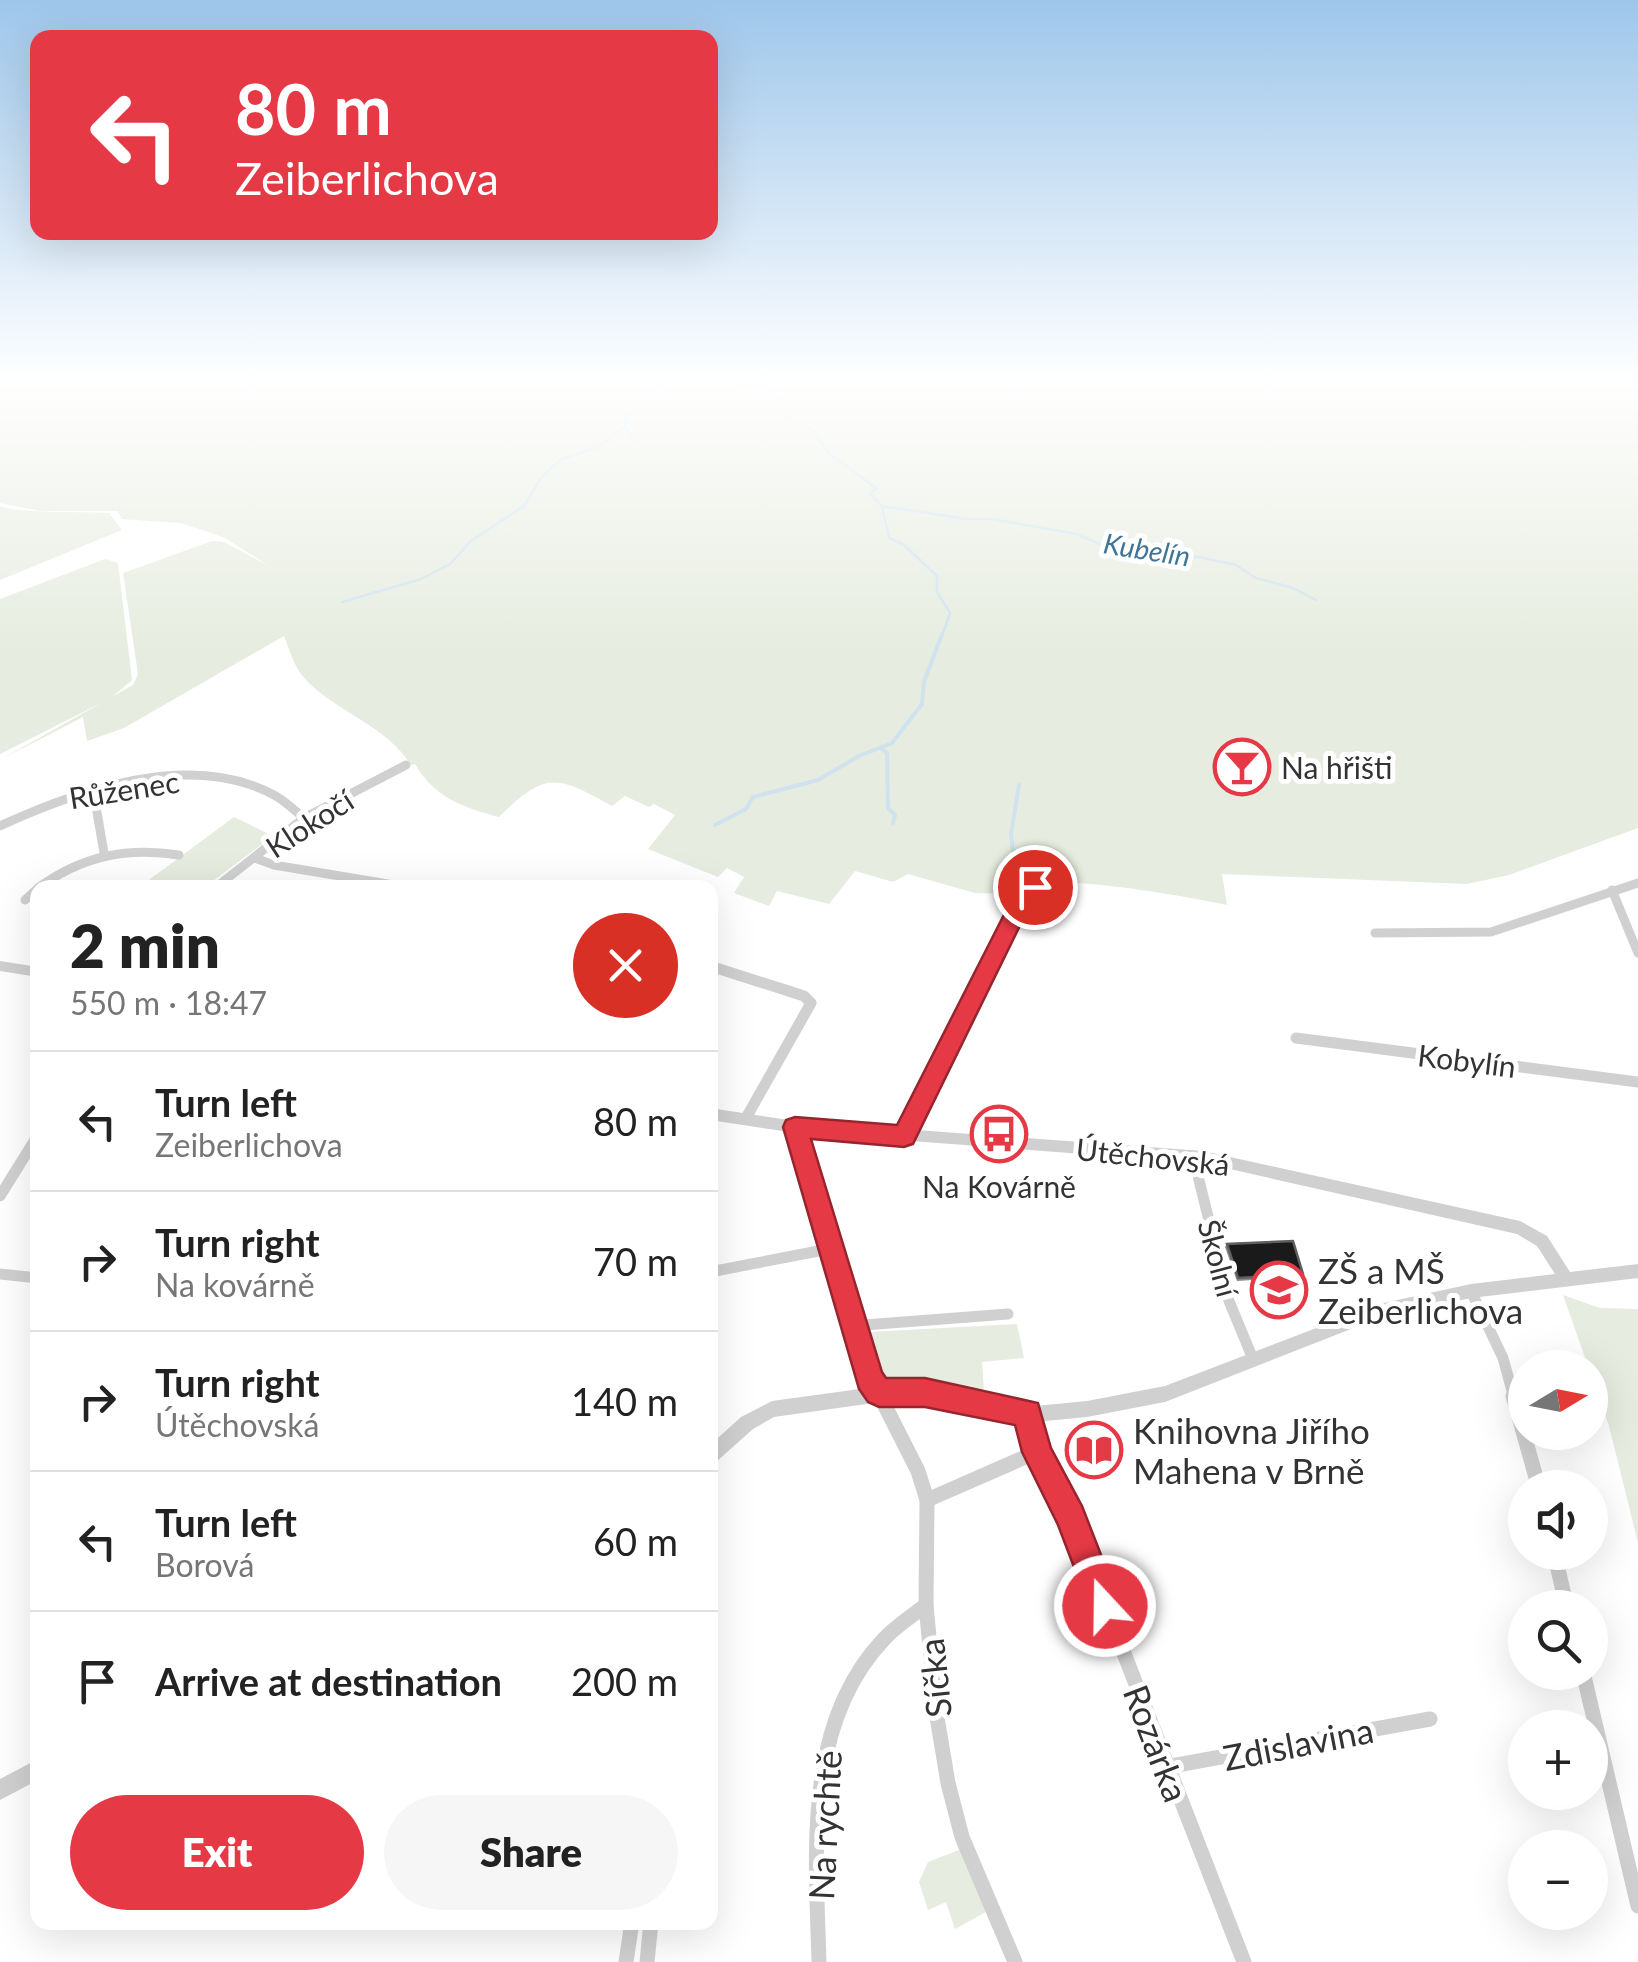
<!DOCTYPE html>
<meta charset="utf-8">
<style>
:root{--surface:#fff;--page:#f6f6f6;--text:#222;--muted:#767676;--line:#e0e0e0;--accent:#e63946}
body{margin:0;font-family:Lato,sans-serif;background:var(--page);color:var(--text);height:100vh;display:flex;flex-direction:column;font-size:38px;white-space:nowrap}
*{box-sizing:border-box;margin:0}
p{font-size:32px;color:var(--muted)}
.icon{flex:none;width:55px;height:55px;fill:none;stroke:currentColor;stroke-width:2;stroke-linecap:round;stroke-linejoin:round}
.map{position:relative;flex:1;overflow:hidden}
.drawer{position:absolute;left:30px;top:880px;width:688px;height:1050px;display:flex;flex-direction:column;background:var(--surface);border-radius:20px;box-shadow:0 10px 40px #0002}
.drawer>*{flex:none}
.banner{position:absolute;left:30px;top:30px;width:688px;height:210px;border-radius:20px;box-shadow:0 10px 40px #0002;background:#e63946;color:#fff;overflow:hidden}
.needle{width:65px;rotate:80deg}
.buttons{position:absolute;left:1508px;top:1350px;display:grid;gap:20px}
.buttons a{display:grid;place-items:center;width:100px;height:100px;border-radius:50%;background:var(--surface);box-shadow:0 10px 40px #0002;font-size:50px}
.pin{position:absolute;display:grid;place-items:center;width:85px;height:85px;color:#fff;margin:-42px;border:5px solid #fff;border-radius:50%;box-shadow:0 2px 10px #0007}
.me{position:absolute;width:110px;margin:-55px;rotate:339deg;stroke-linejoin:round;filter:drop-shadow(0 0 8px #0008)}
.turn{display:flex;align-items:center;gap:35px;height:210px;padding:0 40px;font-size:45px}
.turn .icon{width:130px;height:130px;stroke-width:2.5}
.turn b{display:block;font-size:70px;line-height:85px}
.round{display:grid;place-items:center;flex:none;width:105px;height:105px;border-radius:52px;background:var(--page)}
.summary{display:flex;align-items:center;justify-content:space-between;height:170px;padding:0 40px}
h1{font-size:60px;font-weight:800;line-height:75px}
.action{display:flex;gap:20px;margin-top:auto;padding:20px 40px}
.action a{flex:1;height:115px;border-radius:60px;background:var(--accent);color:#fff;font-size:40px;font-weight:800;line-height:115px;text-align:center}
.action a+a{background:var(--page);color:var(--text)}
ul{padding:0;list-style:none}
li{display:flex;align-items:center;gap:30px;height:140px;padding:0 40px;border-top:2px solid var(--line)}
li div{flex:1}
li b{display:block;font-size:38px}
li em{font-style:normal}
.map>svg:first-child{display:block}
.green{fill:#e6ecdf}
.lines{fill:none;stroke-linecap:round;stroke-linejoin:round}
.stream-far1{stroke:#cfe2ee;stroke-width:2.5}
.stream{stroke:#cfe2ee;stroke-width:4}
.minor-far2{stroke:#d0d0d0;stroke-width:9}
.minor-far1{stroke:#d0d0d0;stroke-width:11}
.minor{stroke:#d0d0d0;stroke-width:15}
.tertiary{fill:#d0d0d0;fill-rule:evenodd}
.wall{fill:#8c8c8c}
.building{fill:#1a1a1a;stroke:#5f5f5f;stroke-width:2.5}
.route{fill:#e63946;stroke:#96252e;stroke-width:2.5}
.labels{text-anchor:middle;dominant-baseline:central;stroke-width:10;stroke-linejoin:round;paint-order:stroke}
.far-water-label{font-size:28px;font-style:italic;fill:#3f7597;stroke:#fff}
.poi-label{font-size:30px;fill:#333;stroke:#fff;text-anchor:start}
.street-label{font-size:30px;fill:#333;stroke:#fff}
.near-poi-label{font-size:35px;fill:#333;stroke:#fff;text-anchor:start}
.near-street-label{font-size:35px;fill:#333;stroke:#fff}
</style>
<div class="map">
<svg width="1638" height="1962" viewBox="0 0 1638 1962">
<rect width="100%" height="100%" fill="#fff"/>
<g class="green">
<path d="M0 383H1638V828L1509 875 1467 884 1222 874 1227 905C1160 891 1094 882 1025 880L1017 894 975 893 908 874 893 882 855 871 829 904 777 891 769 906 734 893 744 877 727 868 718 877 648 849 675 815 654 804 649 807 625 796 612 806C556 775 546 771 499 817 462 807 435 798 415 764L411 765C386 725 336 712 305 679 294 667 290 651 284 636L124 728 87 741 83 717 0 760 133 685 138 674 123 573 212 541 224 542 269 566 225 538 203 530 180 523 122 519 117 511H40L0 503Z"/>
<path d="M0 507C37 514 72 511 109 513L122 530 0 580Z"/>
<path d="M105 559 118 563 132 680 111 698 0 754V599Z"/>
<path d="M234 817 273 836 205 887 138 888Z"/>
<path d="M1563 1295 1600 1308 1638 1309V1543L1609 1426Z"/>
<path d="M1017 1324 1024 1358 982 1362 984 1391 945 1382 884 1378 868 1332Z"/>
<path d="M959 1850 963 1852 986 1912 955 1929 946 1902 928 1910 919 1882 928 1862Z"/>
</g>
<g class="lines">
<g class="stream-far1">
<path d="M737 383 789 403 790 416 814 432 830 454 876 488 870 494 882 506 966 519H992L1076 534 1114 550 1175 552 1236 565 1256 578 1293 588 1316 600"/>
<path d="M625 426 634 441"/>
<path d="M882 506 889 538 903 544 937 576V592L950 613 942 636"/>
<path d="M342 602 421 579 450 564 471 541 524 506 541 478 560 460 598 447 625 426 627 415 637 411 661 388 656 383"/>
</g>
<g class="stream">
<path d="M882 749 887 753 888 808 895 815 893 823"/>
<path d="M715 825 746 809 753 797 818 780 859 756 892 743 922 704 924 682 942 634"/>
<path d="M1015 870 1011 834 1019 785"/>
</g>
<g class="minor-far2">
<path d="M93 789 104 853"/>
<path d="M0 826C78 790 191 750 274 795 284 800 294 810 304 818"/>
<path d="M255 858 274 865 412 888"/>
<path d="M38 888C82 856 126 847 179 855"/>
<path d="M215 888 304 818 406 765"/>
<path d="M1612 890 1638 953"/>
<path d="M25 900 38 888"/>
<path d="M1375 933 1491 932 1638 883"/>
<path d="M988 967 1023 897 1035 887"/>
</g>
<g class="minor-far1">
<path d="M710 966 804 996 811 1003 746 1118"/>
<path d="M1296 1038 1638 1082"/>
<path d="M904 1136 990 964"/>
<path d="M1193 1156 1229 1301 1253 1359"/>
<path d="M0 1196 38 1135"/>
<path d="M710 1272 829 1249"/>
<path d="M0 1274 38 1278"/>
<path d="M1471 1291 1503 1358 1514 1398"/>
<path d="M851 1326 1008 1314"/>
<path d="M879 1393 882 1398"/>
</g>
<g class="minor">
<path d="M880 1396 918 1471 927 1500 926 1605 936 1711 948 1783 962 1837 1015 1962"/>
<path d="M1513 1396 1539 1488"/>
<path d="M1027 1413 1037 1452 1071 1517 1244 1962"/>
<path d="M927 1500 1037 1452"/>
<path d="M1554 1552 1567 1608"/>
<path d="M1583 1672 1638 1906"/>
<path d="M1166 1767 1430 1719"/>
<path d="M626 1962 632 1922"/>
<path d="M647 1962 651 1922"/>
<path d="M819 1962C816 1854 803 1724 884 1639 896 1626 912 1616 926 1605"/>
</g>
<g class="tertiary">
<path d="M0 961 38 967V977L0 971Z"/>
<path d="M710 1108 795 1121 1203 1151 1520 1221 1547 1236 1570 1272 1638 1264V1278L1471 1298 1379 1318 1165 1402 1087 1417 1035 1422 902 1399 774 1417 753 1429 716 1462 710 1464V1445L741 1417 772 1401 867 1388 843 1326 789 1132 710 1120ZM804 1133 1203 1163 1517 1234 1537 1246 1555 1274 1471 1284 1379 1304 1165 1386 1087 1401 1035 1406 902 1383 884 1386 876 1375 859 1326Z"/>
<path d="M38 1759V1780L0 1800V1779Z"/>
</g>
</g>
<g class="wall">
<path d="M1226 757 1263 763 1261 770 1254 778 1224 764Z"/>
<path d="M1227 1244 1303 1274 1301 1277 1237 1281 1225 1247Z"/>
</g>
<g class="building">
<path d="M1233 750 1263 763 1256 771 1226 757Z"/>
<path d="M710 1128 716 1129 710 1155Z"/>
<path d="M1293 1241 1303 1274 1238 1278 1227 1244Z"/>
</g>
<linearGradient id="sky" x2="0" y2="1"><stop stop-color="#9ec6ea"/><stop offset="0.58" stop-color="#fff"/><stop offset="1" stop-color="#fff" stop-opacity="0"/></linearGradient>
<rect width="1638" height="657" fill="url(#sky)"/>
<path class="route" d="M1035 880 1045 887 1032 901 913 1144 904 1147 811 1139 882 1372 886 1378H925L1038 1403 1051 1448 1082 1506 1121 1606 1116 1617 1105 1622 1093 1617 1058 1525 1022 1452 1015 1425 925 1407H879L868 1402 859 1389 783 1127 786 1120 795 1117 897 1125 1013 897Z"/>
<defs>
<g id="bar-ring" transform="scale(2.875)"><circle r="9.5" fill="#fff" stroke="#e63946" stroke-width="1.5"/><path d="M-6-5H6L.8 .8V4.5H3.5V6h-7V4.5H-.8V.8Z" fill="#e63946"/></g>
<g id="bus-ring" transform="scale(2.875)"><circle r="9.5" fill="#fff" stroke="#e63946" stroke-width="1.5"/><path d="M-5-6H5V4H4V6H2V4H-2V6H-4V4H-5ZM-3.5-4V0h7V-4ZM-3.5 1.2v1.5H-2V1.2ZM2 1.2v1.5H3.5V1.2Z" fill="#e63946"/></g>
<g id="school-ring" transform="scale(2.875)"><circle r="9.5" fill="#fff" stroke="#e63946" stroke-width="1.5"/><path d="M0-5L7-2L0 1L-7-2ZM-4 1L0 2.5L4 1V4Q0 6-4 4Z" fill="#e63946"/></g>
<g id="library-ring" transform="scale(2.875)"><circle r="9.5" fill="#fff" stroke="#e63946" stroke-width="1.5"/><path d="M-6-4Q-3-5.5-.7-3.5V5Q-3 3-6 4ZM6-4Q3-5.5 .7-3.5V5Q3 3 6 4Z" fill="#e63946"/></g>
</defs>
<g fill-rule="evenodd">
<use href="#bar-ring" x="1242" y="767"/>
<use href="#bus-ring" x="999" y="1134"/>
<use href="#school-ring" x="1279" y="1290"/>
<use href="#library-ring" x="1094" y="1450"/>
</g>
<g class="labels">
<g class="far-water-label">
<text transform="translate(1147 549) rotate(9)">Kubelín</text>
</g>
<g class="poi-label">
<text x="1281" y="767">Na hřišti</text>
<text x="999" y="1186" text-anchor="middle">Na Kovárně</text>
</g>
<g class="street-label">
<text transform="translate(124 789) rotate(-9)">Růženec</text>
<text transform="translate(309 823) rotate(-33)">Klokočí</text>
<text transform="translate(1467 1060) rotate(7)">Kobylín</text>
<text transform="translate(1153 1156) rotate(6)">Útěchovská</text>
<text transform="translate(1219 1258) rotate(75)">Školní</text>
</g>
<g class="near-poi-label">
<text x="1318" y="1270">ZŠ a MŠ<tspan x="1318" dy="40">Zeiberlichova</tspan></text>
<text x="1133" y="1430">Knihovna Jiřího<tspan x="1133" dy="40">Mahena v Brně</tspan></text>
</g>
<g class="near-street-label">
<text transform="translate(934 1678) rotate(-96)">Síčka</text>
<text transform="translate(1157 1743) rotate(69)">Rozárka</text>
<text transform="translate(1298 1743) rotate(-11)">Zdislavina</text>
<text transform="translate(824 1825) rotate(-87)">Na rychtě</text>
</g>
</g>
</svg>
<div class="buttons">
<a><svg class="needle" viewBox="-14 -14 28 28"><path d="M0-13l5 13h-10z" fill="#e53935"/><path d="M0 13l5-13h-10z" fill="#767676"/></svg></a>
<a><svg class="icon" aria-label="sound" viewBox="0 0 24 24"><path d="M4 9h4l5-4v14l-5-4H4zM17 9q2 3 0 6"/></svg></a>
<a><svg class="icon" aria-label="search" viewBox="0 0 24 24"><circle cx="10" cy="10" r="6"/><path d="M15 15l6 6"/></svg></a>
<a>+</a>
<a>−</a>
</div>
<div class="pin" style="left:1035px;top:887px;background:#d93025"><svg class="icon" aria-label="arrive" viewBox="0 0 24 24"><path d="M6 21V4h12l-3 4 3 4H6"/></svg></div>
<svg class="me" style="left:1105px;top:1606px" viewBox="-20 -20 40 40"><circle r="17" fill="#e63946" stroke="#fff" stroke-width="3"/><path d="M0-11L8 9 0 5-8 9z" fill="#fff"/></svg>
<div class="banner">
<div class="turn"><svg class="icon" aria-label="left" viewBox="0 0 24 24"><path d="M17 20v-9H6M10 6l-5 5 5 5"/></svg><div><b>80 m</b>Zeiberlichova</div></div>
</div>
<section class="drawer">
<div class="summary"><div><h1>2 min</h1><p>550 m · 18:47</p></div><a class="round" style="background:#d93025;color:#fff"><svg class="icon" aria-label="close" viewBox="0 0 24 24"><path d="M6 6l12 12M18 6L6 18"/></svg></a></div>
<ul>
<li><svg class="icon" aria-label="left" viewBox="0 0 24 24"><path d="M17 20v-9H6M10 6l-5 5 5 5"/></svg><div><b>Turn left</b><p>Zeiberlichova</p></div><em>80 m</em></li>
<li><svg class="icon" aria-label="right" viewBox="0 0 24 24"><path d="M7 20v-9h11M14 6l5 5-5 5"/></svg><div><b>Turn right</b><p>Na kovárně</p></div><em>70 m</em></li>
<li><svg class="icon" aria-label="right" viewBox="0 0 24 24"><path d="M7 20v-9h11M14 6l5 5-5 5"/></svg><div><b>Turn right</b><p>Útěchovská</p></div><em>140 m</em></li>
<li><svg class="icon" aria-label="left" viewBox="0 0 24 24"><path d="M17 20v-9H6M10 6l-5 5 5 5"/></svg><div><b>Turn left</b><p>Borová</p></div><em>60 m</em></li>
<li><svg class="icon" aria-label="arrive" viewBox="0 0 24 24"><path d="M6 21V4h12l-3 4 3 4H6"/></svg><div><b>Arrive at destination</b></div><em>200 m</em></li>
</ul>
<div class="action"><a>Exit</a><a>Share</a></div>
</section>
</div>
